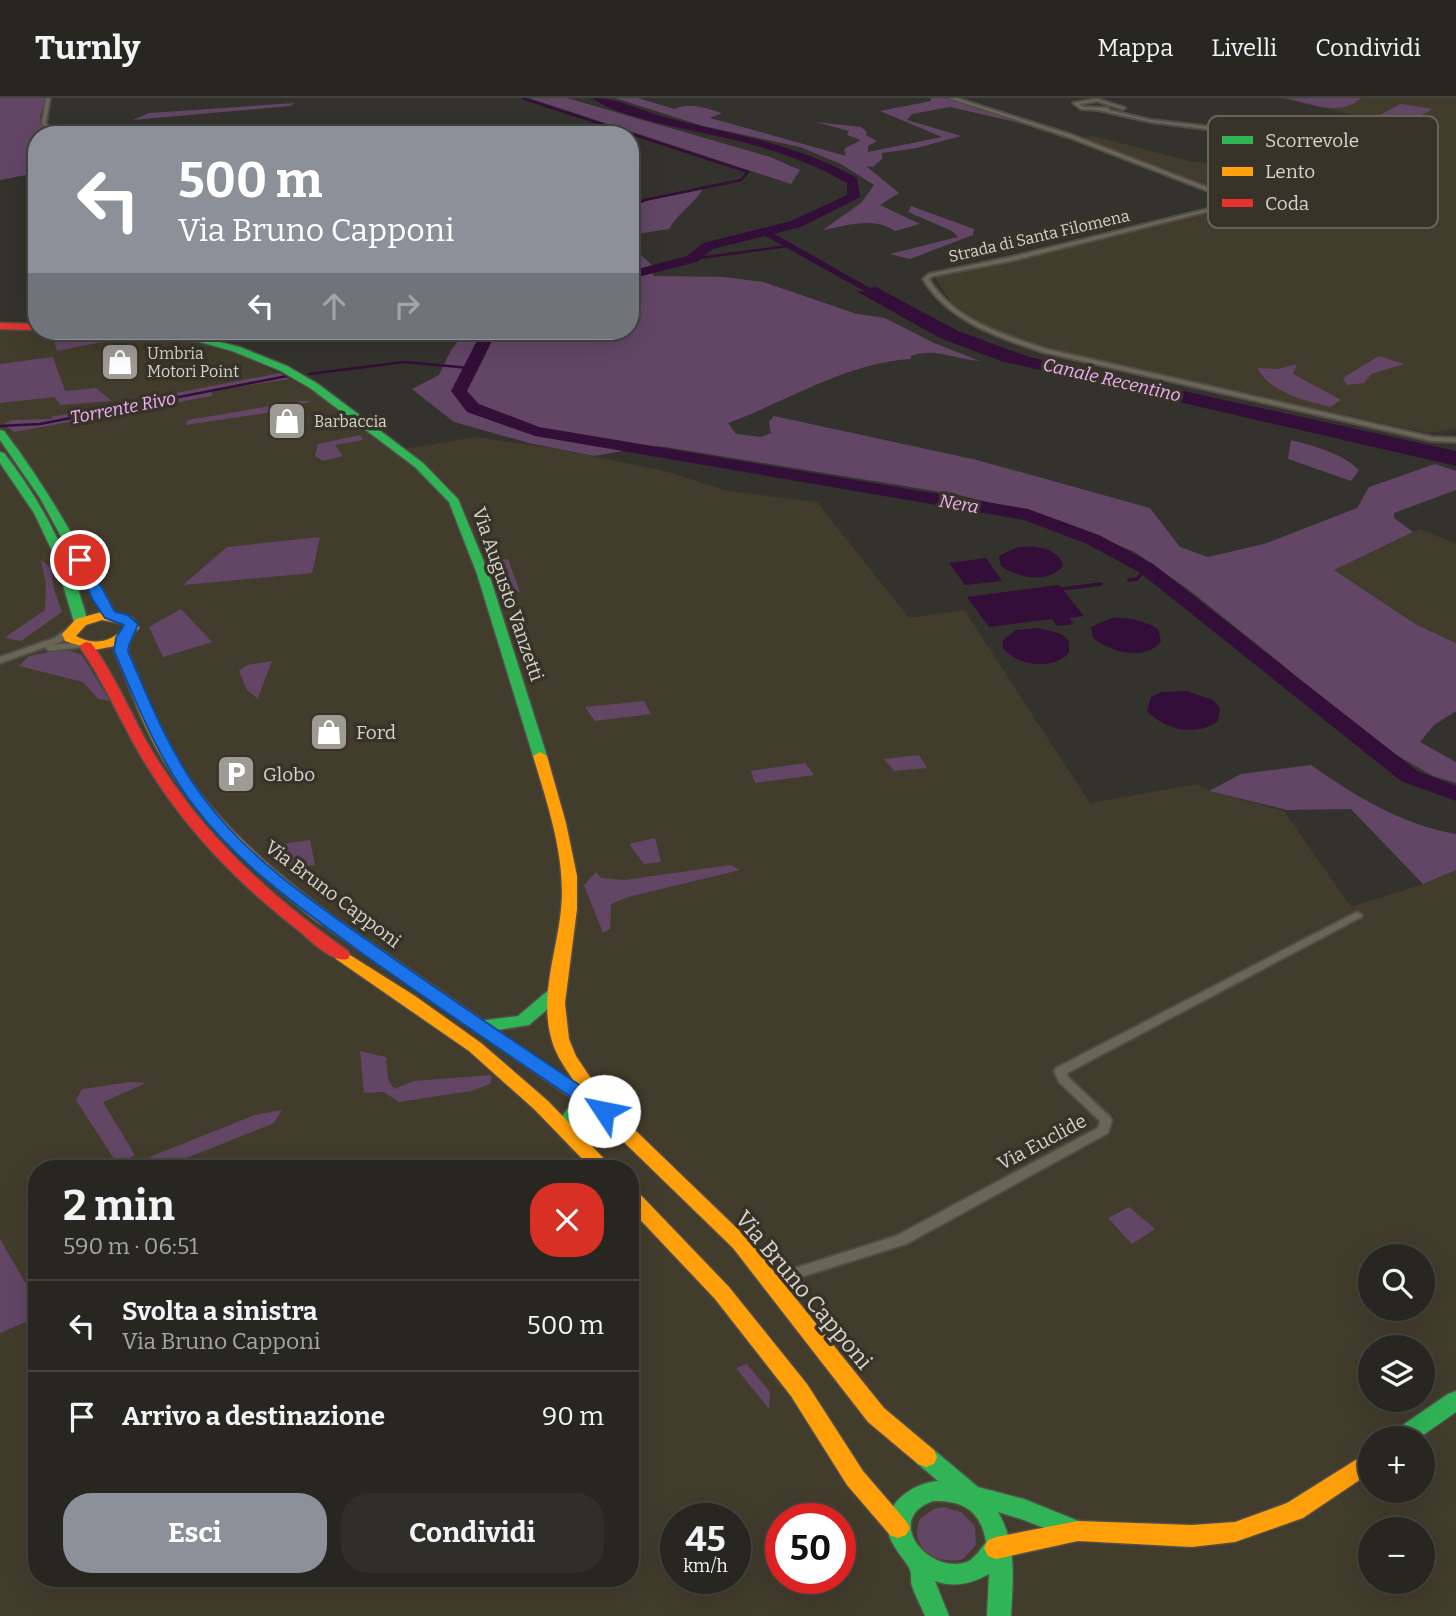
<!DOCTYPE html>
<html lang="it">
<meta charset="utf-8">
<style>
:root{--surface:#272621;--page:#2f2e2a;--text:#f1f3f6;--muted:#a4a5a5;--line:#43433f;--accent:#8c9099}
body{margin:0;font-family:Bitter,serif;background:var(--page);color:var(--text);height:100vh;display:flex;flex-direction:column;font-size:26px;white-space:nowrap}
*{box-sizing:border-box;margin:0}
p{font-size:23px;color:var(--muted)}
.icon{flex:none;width:38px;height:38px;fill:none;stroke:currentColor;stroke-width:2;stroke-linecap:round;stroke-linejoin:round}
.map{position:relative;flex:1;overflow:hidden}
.details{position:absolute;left:28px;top:1062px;width:611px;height:427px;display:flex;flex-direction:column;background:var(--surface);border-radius:28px;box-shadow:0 7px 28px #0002,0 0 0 2px var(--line)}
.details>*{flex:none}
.top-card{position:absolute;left:28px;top:28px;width:611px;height:214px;border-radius:28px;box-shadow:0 7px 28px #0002,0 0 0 2px var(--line);background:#8c9099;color:#fff;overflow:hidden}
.tools{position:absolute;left:1358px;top:1146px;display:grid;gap:14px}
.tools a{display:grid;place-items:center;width:77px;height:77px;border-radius:50%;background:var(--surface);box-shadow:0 7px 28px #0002,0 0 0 2px var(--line);font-size:35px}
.speed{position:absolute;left:660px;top:1405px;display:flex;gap:14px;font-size:35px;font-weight:700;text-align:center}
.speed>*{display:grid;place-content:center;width:91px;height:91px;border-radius:50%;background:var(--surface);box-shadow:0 7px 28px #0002,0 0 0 2px var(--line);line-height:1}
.speed small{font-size:18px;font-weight:400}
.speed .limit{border:10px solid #d22;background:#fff;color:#111}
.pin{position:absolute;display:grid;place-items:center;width:60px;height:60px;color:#fff;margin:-30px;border:4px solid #fff;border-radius:50%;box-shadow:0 2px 7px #0007}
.me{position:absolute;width:77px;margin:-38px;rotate:304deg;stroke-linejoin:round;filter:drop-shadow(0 0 5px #0008)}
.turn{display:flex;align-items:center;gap:24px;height:147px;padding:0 35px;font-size:32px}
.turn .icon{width:91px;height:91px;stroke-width:2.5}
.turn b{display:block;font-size:49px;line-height:60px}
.lanes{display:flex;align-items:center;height:66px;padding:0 35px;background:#0003;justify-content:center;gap:35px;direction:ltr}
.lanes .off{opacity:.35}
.round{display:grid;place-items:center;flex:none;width:74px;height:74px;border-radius:28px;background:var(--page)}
.summary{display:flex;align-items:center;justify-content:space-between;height:119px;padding:0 35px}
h1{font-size:42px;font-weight:700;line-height:52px}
.primary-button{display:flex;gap:14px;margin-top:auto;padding:14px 35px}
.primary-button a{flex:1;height:80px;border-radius:28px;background:var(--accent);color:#fff;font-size:28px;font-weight:700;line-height:80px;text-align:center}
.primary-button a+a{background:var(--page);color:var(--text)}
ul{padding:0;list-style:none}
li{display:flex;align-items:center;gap:21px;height:91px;padding:0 35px;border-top:2px solid var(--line)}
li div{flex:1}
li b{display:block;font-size:26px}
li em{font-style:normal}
header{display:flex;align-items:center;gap:42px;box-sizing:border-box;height:98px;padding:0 35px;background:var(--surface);border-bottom:2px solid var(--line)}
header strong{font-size:33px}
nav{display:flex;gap:38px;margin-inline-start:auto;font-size:24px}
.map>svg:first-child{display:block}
.built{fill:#423c2c;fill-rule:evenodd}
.green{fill:#634666}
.water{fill:#330e38}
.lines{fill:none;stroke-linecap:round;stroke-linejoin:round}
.stream-far1{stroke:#330e38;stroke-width:2.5}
.stream{stroke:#330e38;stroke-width:3.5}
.canal{fill:#330e38;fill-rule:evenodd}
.river{fill:#330e38;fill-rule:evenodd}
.street-casing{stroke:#514e4a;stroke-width:4}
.fast-casing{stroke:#514e4a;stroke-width:3}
.slow-casing{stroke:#514e4a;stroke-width:3}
.jam-casing{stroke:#514e4a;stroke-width:3}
.street{fill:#6b6556;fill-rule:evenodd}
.fast{fill:#30b455;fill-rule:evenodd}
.slow{fill:#ff9f0a;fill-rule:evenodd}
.jam{fill:#e5322d;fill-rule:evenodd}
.route{fill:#1a73e8;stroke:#114b97;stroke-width:2}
.labels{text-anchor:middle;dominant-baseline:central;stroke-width:7;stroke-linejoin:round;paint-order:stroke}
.far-street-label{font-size:16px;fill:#d7d4ce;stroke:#373328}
.far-poi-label{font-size:16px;fill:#d7d4ce;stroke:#373328;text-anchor:start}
.far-water-label{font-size:18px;font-style:italic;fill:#f1affa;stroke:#373328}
.street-label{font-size:19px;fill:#d7d4ce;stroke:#373328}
.poi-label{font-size:19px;fill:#d7d4ce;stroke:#373328;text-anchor:start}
.near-street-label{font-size:23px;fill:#d7d4ce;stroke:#373328}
.key{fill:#373328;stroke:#67635a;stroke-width:2}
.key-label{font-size:19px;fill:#d7d4ce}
</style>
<header>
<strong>Turnly</strong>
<nav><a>Mappa</a><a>Livelli</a><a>Condividi</a></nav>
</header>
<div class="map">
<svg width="1456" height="1518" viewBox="0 0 1456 1518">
<rect width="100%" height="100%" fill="#34322c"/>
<g class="built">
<path d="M1279 0H1456V331L1428 335 1050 252 992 231 953 207 934 178 1105 141 1244 103 1080 40 1094 38 1189 63 1263 72 1348 45 1391 25Z"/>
<path d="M0 231 158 236 179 238 241 257 310 291 392 353 476 339 557 351 665 373 728 393 817 404 909 520 964 512 1090 705 1197 686 1209 693 1284 713 1351 809 1423 786 1456 772V1518H0ZM37 1071H630V1480H37ZM1370 1158H1423V1211H1370ZM1370 1250H1423V1302H1370ZM1370 1340H1423V1393H1370ZM676 1421H735V1480H676ZM780 1421H840V1480H780ZM1370 1432H1423V1484H1370Z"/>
<path d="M1420 431 1456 446V545L1417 527 1333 472Z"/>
</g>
<g class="green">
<path d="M0 0H45L40 19 47 33H61L56 37H37L34 50 37 52V75L0 82Z"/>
<path d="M529 0H567L770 59 800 72 791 86Z"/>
<path d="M615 0H638L674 11C691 4 705 10 722 15L710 20 846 58 844 51 861 42 847 37 849 33 816 24 861 29 867 34 866 37 877 43 868 48V54L942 39 880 13 931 3V0H945L1027 24 1020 25 950 9 912 16 907 22 961 38 917 50 882 55V61L873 69 866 68 899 95 880 107 920 126 895 133C874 118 846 128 823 132L862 104 874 87 841 66 800 49 703 28Z"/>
<path d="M1286 0H1361C1340 19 1311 6 1286 0Z"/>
<path d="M295 5 290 8 133 22 149 15Z"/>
<path d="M1401 6 1432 11 1405 27 1376 19Z"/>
<path d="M393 27 387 32 413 31 405 37 374 34 313 37 332 33 336 28Z"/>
<path d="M703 91C693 107 678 115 669 131L630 137V113L639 104Z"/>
<path d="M911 108 974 131 973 137 910 161 890 156 958 139 952 133 908 114Z"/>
<path d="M630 156H640L654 169 653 178 724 179 763 184 857 216 885 220 934 245 980 263C955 262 936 249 911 258V261C845 265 788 303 728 325L736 336 761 339 771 335 769 324 774 318 977 362 1150 410 1180 449 1208 459 1264 446 1357 410 1369 389 1435 366 1456 373V392L1394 415V420L1413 434 1334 472 1417 527 1456 545V613L1434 627 1420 644 1456 664V685L1433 678 1358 635 1283 567 1189 492 1135 454 1049 419 959 397 665 349 652 348 594 358 529 345 454 324 412 291 439 277 451 252 466 233H630Z"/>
<path d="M51 233 137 237 57 253Z"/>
<path d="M1379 258 1404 266 1371 276 1364 285 1347 287 1343 280Z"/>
<path d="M53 259 65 293 96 290 112 303 61 307 54 299 0 305V266Z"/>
<path d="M1297 266 1293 276 1341 302 1330 309C1304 302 1271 295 1257 270L1278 271Z"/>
<path d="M280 275 289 281 211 293 212 298 14 334 4 326 12 322 53 321 51 319Z"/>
<path d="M300 303H313L267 315 185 327 188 322Z"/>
<path d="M360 337 363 342 335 347 343 358 323 363 315 358 318 346Z"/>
<path d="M1291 342C1314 348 1342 355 1359 372L1351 383 1288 361Z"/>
<path d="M320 439 312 475 183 487 227 449Z"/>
<path d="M508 461 520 494 506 496 493 463Z"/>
<path d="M41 462 51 470 54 492 62 514 21 543 4 540 45 512 46 486Z"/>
<path d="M181 511 212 544 163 559 149 529Z"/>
<path d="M65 551 82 557 110 603 98 601 83 584 19 568 29 558Z"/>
<path d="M272 563 258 600V601L247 592 239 573 247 567Z"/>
<path d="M644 603 651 616 595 623 585 609Z"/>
<path d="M919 657 927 670 894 673 884 661Z"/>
<path d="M805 665 814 677 755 685 751 673Z"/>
<path d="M1311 667C1357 699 1400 726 1456 736V772L1423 786 1351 711 1287 712 1209 693 1241 676Z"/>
<path d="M655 740 661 764 644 766 629 746Z"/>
<path d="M310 742 315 767 290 770 281 746Z"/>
<path d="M731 767 740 772 628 799 611 806 610 831 603 835 584 787 596 774 601 780 624 782Z"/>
<path d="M360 953 386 959 388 981 394 991 414 983 492 977 490 986 471 993 399 1004 384 994 364 995Z"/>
<path d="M130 984 146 985 103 1004 135 1057 118 1067 76 1002 82 991Z"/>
<path d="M282 1012 274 1025 159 1071 122 1070 255 1017Z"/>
<path d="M1129 1109 1155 1131 1132 1146 1108 1120Z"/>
<path d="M0 1141 37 1205V1219L0 1235Z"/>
<path d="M747 1266 770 1294 769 1311 736 1270Z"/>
<path d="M943 1409 961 1414 975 1428 976 1447 963 1461C937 1468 908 1450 920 1421L934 1411Z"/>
</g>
<g class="water">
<path d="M876 189 958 233 1029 259 1456 353V368L1001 263 940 240 856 193 870 194 869 190Z"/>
<path d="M1018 449C1035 447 1058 449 1063 468 1048 486 1018 480 1001 468L999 458Z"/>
<path d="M986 460 1002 483 965 487 949 465Z"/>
<path d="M1059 487 1084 518 1069 520 1074 526 1057 528 1052 521 989 529 967 499Z"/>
<path d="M1112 520C1128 519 1144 523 1158 531L1161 543C1146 564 1109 554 1093 540L1091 529Z"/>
<path d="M1038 530 1061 536 1069 543V555C1053 572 1018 569 1003 550L1002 543 1016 532Z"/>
<path d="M1187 593 1213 602 1220 610 1218 623C1196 639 1165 632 1147 613L1151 599 1161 594Z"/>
</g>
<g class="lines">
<g class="stream-far1">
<path d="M522 0 748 74 741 82 645 102 630 109"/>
<path d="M692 161 788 148"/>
<path d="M309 276 404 264 470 270"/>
<path d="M0 328 40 326 287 278"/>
</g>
<g class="stream">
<path d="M1129 482 1137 481 1146 470"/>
<path d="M1062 491 1101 486"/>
</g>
<path class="canal" d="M760 131H766L891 202 884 204 760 135Z"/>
<g class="river">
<path d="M592 0C618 0 640 12 664 19 731 36 797 46 857 80L860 99 801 129 713 151 697 164 630 181V173L687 158 703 145 791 123 847 97V85C809 63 769 50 726 40 692 32 618 20 592 0Z"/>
<path d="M482 233H497L467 293 479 306 539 329 1028 411 1099 437 1153 466 1417 673 1456 688V703L1401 683 1139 474 1085 445 1024 422 535 338 467 314 451 293Z"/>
</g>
<g class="street-casing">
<g id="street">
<path d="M46 0H50L46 25 52 33 49 37H44L47 33 42 25Z"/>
<path d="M949 0H956L1072 37 1245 104 1011 163 933 178 929 181C953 222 1004 237 1046 251L1432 339 1456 340V344L1432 343 1042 254C998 239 948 223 923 181L929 176 1011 159 1236 104 1068 39Z"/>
<path d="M1097 1 1125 10 1123 11 1097 3 1079 6 1082 9 1107 10 1109 11 1108 12 1151 22 1310 40 1325 47 1315 52 1300 53 1262 38 1151 24 1098 12 1081 11 1073 5ZM1273 39 1309 43 1318 47C1302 55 1287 46 1273 39Z"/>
<path d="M71 528 74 529V533L61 544 52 547 80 544 83 545V549L49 553 45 549 0 565V559L55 540Z"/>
<path d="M1357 814 1362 817 1361 819 1067 975 1068 979 1110 1019 1112 1022 1108 1035 906 1146 772 1188 767 1187 765 1183 767 1179 896 1138 1098 1030 1100 1023 1059 984 1054 973 1056 970Z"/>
</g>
</g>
<g class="fast-casing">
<g id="fast">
<path d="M160 233H176L240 249 287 268 318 286 423 365 458 401 489 476 547 658 545 661H535L533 658 477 476 449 404 415 369 310 290 279 272 232 253Z"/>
<path d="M0 332 4 333C48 390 82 453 116 517L115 520H105L104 517 40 400 0 342Z"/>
<path d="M0 354 4 355C44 406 71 461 88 524L86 527H76L74 524 54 457 34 415 0 365Z"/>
<path d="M557 888 563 890 566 894 563 898 529 927 479 935 473 933 470 929 473 925 479 923 518 918 551 890Z"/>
<path d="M602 1005 609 1007 611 1012 609 1017 580 1021C573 1030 569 1036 557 1033L555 1028 568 1010Z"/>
<path d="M1456 1293V1314L1419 1340H1391L1394 1333 1448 1296Z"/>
<path d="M926 1349 934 1352 978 1389 1024 1401 1086 1426 1090 1433 1086 1440 1078 1443 1021 1421 998 1414C1017 1445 1013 1483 1011 1518H987L989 1476C971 1486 954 1490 935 1483L949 1518H925C921 1508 915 1498 912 1488 910 1483 912 1476 910 1472 907 1464 895 1453 890 1440 878 1410 910 1385 938 1383L918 1366 915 1359 918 1352ZM933 1403C963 1402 981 1413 986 1444 981 1451 975 1460 967 1464 929 1477 882 1421 933 1403Z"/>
</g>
</g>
<g class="slow-casing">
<g id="slow">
<path d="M102 514 133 520 139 530 130 540 128 553C141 582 151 613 166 642 206 718 272 773 340 823L342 827 340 831C325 835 307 815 295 806 238 760 185 707 152 642 137 613 127 582 114 553L115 548 94 552 65 543 62 536 76 521ZM102 522 123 526 125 530C111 544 94 548 76 538L86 527Z"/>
<path d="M540 654 547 658 566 725 577 778V811L565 905 569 941 576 958 608 1006 747 1140 884 1310 934 1352 937 1359 934 1366 926 1369 918 1366 868 1324 733 1150 597 1018 524 967 521 963 524 959H536L575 985C567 972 556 958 552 943 537 894 562 843 562 794 562 748 546 701 533 658Z"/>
<path d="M342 852 415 898 481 945 548 1003 614 1071H592L535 1012 469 953 336 861 334 857 336 853Z"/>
<path d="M630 1091 637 1093 729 1189 807 1286 863 1373 906 1423 910 1430 906 1437 898 1440 890 1437 847 1387 791 1298 715 1201 630 1111Z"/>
<path d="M1370 1353V1375L1303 1420 1235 1444 1192 1449 1078 1443 996 1461 988 1458 984 1450 988 1442 996 1439 1078 1423 1192 1427 1235 1424 1287 1405Z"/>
</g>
</g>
<g class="jam-casing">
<g id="jam">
<path d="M0 225 37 226V232L0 231Z"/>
<path d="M86 544 91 545C118 581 133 623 157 661 206 740 273 800 348 853L350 857 348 861C332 865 311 843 299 833 237 785 182 728 142 660 120 623 104 583 79 548Z"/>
<path d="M334 822 340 823 536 959 539 963 536 967H524L328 831 326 827 328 823Z"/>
</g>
</g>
<use href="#street" class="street"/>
<use href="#fast" class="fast"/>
<use href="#slow" class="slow"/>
<use href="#jam" class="jam"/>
</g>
<path class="route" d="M76 459H85L115 514 128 517 138 526C135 537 129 542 128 553 150 604 170 655 203 699 249 762 320 809 383 853 458 906 534 957 611 1008L614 1013 611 1017H598C521 966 445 914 370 861 307 815 238 768 191 704 157 658 137 606 114 553L116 540 124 527 105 520 93 502 74 462Z"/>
<defs>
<g id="shop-square" transform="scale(2.0125)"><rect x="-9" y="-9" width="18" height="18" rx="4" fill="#9e9b95" stroke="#373328"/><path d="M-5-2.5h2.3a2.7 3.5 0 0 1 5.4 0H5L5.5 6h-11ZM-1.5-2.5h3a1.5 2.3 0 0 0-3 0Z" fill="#fff"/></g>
<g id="parking-square" transform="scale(2.0125)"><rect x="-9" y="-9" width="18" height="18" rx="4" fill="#9e9b95" stroke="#373328"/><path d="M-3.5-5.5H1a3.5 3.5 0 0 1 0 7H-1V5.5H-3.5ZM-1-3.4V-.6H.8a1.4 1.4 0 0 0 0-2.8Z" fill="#fff"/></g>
</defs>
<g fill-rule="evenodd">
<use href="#shop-square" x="120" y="264"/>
<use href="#shop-square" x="287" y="323"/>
<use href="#shop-square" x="329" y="634"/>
<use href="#parking-square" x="236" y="676"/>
</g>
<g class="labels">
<g class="far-street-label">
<text transform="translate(1039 138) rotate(-13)">Strada di Santa Filomena</text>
</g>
<g class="far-poi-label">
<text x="147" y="255">Umbria<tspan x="147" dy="18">Motori Point</tspan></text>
<text x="314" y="323">Barbaccia</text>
</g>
<g class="far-water-label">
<text transform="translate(1112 282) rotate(13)">Canale Recentino</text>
<text transform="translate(123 310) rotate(-11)">Torrente Rivo</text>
<text transform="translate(959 406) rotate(10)">Nera</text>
</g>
<g class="street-label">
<text transform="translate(508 496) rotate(71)">Via Augusto Vanzetti</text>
<text transform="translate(333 796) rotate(37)">Via Bruno Capponi</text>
<text transform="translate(1042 1044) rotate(-28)">Via Euclide</text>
</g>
<g class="poi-label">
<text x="356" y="634">Ford</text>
<text x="263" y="676">Globo</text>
</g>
<g class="near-street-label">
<text transform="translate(804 1192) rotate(50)">Via Bruno Capponi</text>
</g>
</g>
<rect x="1208" y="18" width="230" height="112" rx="10" class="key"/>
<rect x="1222" y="38" width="31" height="8" fill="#30b455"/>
<rect x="1222" y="69" width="31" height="9" fill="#ff9f0a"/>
<rect x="1222" y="101" width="31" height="8" fill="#e5322d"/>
<g class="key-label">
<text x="1265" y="49">Scorrevole</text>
<text x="1265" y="80">Lento</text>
<text x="1265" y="112">Coda</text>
</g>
</svg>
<div class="tools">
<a><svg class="icon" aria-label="search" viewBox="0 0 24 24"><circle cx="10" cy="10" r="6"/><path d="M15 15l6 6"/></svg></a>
<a><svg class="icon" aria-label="layers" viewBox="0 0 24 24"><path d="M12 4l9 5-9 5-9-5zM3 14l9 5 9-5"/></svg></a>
<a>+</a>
<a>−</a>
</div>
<div class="speed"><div>45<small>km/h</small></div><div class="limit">50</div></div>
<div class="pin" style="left:80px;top:462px;background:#d93025"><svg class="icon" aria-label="arrive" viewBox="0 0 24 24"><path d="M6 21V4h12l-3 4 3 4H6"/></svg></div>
<svg class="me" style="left:604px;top:1013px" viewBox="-20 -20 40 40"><circle r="19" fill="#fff"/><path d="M0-13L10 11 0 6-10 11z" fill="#1a73e8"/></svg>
<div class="top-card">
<div class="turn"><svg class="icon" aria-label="left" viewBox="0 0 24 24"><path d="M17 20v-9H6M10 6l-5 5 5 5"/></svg><div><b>500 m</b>Via Bruno Capponi</div></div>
<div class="lanes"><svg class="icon" aria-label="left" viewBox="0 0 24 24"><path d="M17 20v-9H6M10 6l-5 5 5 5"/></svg><svg class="icon off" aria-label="ahead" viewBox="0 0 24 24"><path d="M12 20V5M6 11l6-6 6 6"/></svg><svg class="icon off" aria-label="right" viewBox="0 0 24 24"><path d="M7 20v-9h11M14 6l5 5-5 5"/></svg></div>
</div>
<section class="details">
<div class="summary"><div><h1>2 min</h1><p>590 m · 06:51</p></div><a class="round" style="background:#d93025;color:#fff"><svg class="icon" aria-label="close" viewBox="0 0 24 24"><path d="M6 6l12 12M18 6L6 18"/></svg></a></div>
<ul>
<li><svg class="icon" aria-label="left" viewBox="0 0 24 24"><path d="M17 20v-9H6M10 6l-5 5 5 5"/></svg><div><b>Svolta a sinistra</b><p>Via Bruno Capponi</p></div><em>500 m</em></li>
<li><svg class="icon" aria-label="arrive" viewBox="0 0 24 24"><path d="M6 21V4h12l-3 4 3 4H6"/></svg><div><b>Arrivo a destinazione</b></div><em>90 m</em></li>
</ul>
<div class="primary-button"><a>Esci</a><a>Condividi</a></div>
</section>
</div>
